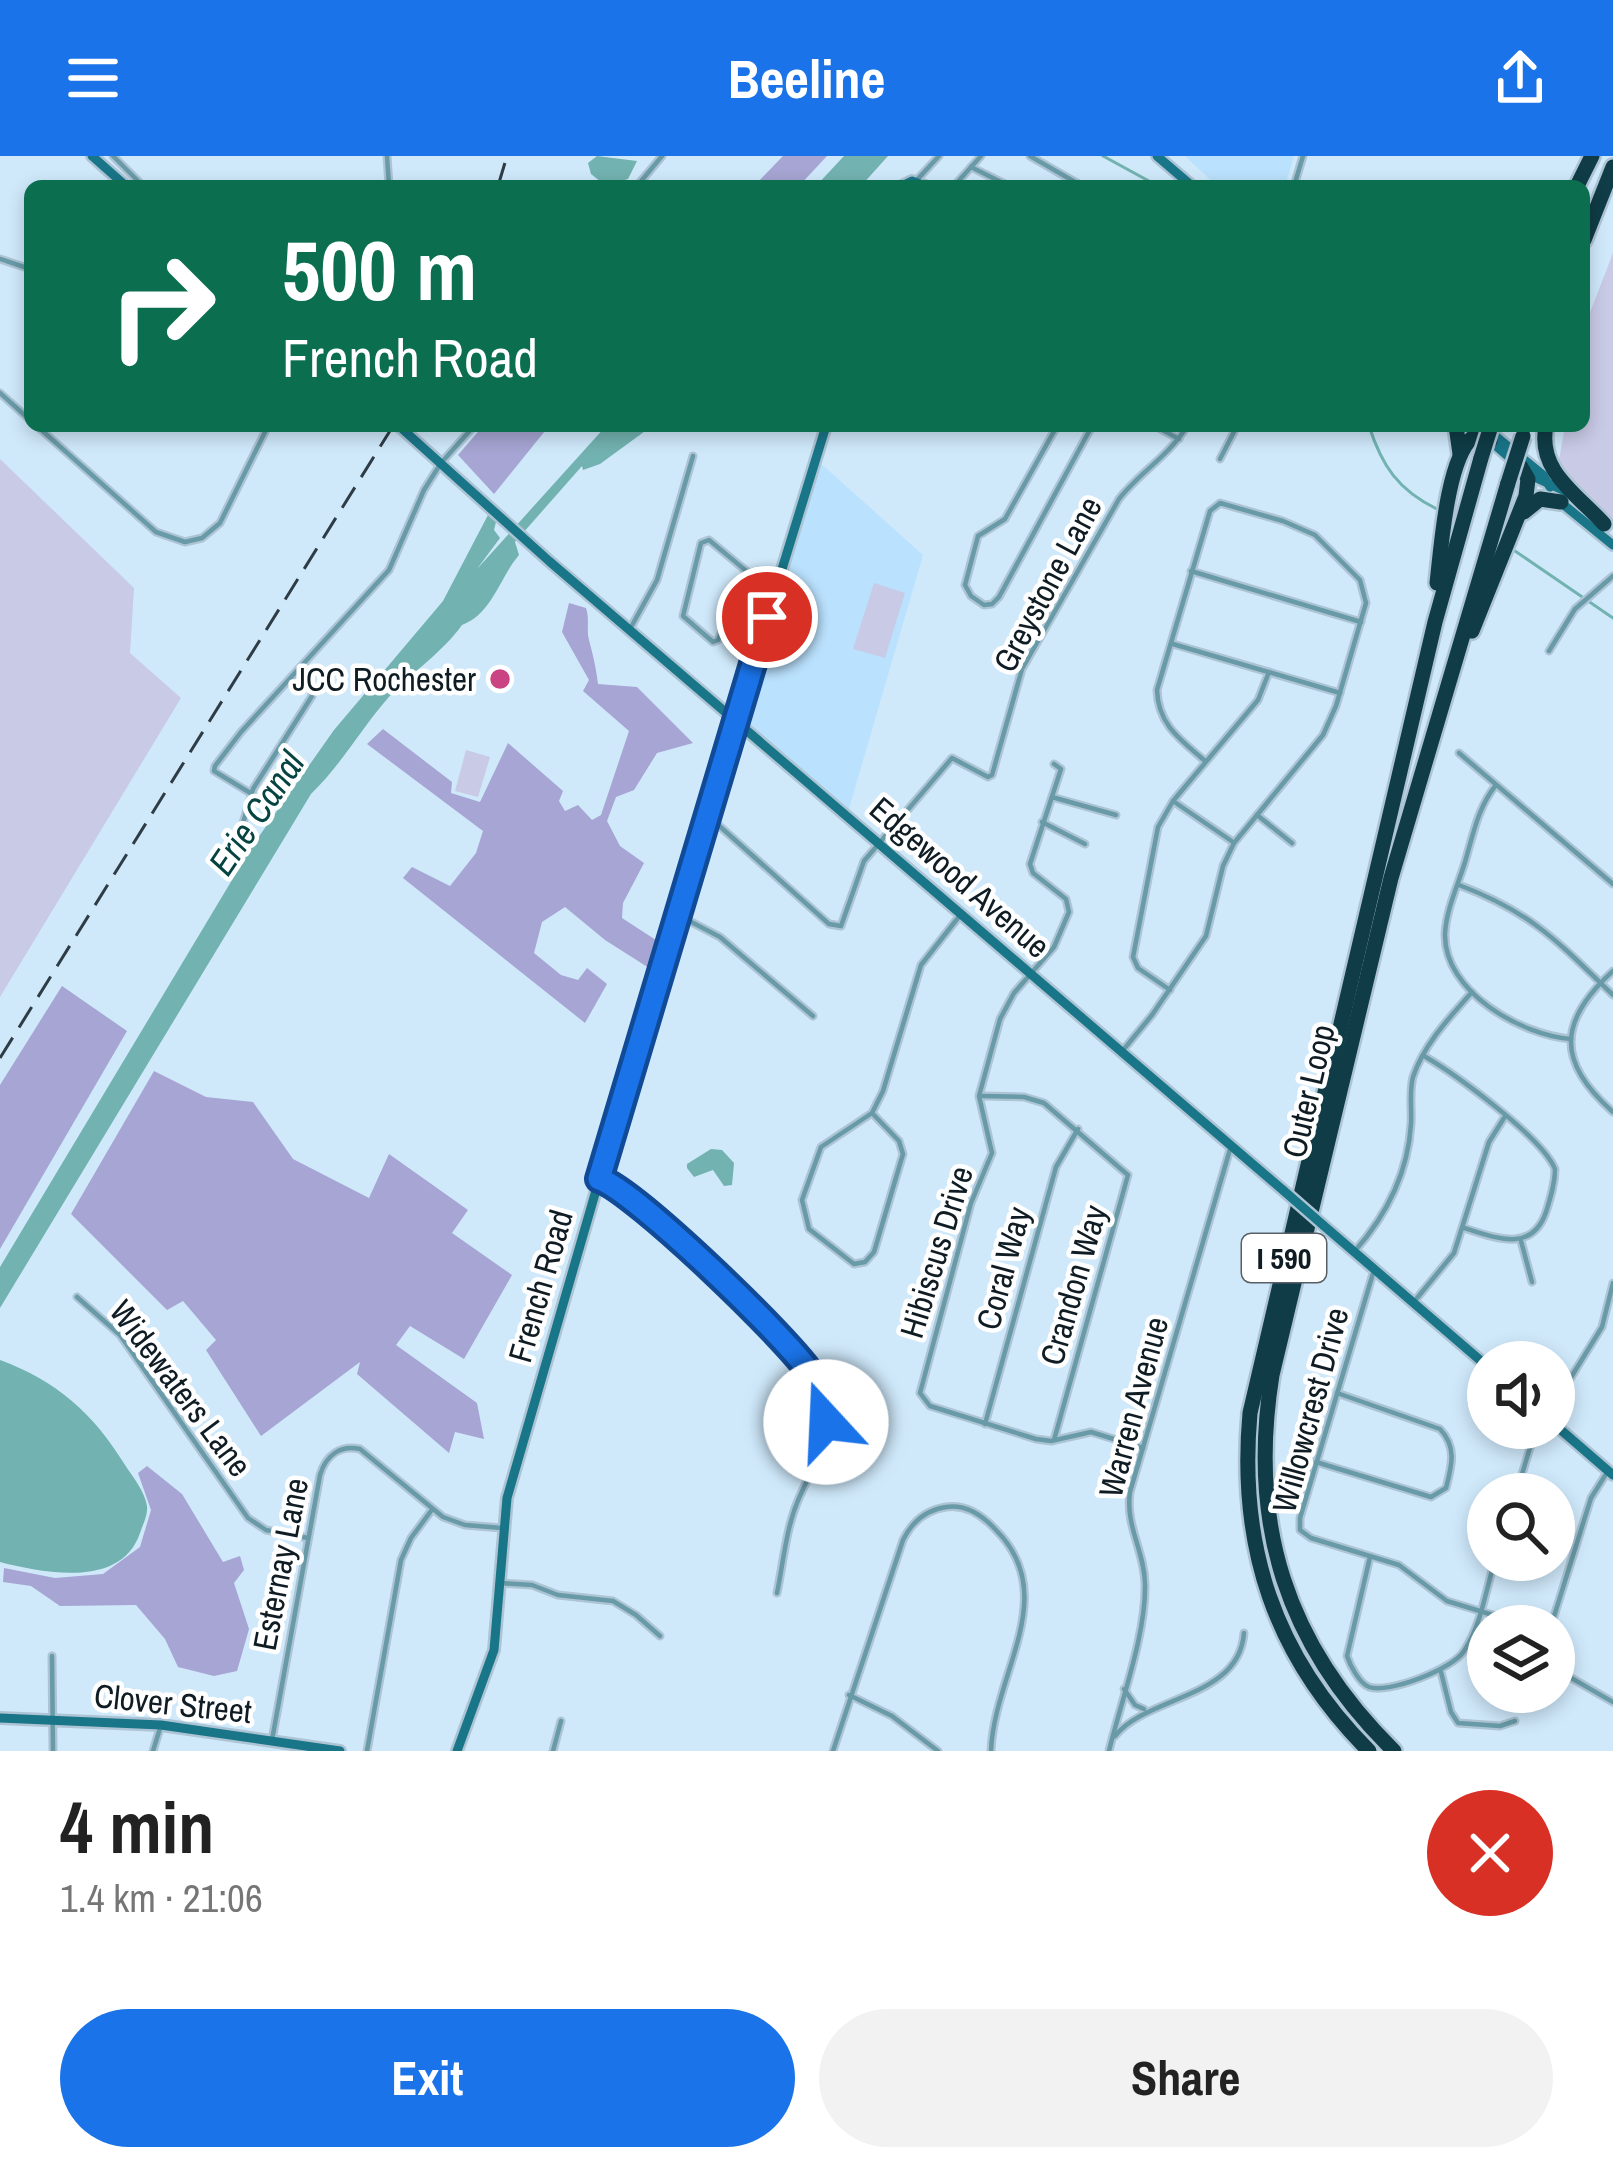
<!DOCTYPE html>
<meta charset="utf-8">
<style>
:root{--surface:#fff;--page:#f2f2f2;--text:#222;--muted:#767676;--accent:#1a73e8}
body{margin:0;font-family:"Archivo Narrow",sans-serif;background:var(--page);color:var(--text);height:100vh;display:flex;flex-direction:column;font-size:45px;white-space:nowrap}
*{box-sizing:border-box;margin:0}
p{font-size:39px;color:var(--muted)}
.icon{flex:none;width:66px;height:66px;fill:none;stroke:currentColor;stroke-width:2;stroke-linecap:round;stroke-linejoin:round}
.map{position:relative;height:1595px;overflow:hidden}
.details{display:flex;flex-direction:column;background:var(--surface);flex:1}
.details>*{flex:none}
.guide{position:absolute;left:24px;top:24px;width:1566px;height:252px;border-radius:18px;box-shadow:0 6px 18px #0003;background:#0b6e4f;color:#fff;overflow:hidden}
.buttons{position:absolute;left:1467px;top:1185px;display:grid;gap:24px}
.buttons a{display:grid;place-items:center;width:108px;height:108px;border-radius:50%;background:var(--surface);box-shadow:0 6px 18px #0003;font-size:60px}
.pin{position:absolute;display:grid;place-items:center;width:102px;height:102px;color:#fff;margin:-51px;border:6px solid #fff;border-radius:50%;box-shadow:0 3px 12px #0007}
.me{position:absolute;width:132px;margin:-66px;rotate:340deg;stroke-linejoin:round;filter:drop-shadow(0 0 9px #0008)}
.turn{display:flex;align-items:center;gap:42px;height:252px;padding:0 60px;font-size:54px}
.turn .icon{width:156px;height:156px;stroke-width:2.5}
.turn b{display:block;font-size:84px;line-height:102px}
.round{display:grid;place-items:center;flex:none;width:126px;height:126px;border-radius:63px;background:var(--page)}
.head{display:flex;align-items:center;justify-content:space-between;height:204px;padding:0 60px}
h1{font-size:72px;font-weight:700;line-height:90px}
.primary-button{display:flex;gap:24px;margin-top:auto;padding:24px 60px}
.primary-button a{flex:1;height:138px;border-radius:72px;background:var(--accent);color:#fff;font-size:48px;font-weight:700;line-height:138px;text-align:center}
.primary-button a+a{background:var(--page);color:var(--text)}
header{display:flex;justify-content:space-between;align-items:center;height:156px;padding:0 60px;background:var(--accent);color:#fff;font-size:54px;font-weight:700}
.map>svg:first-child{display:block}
.built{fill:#bae1fd}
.green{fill:#c9cae6}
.forest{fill:#a6a5d3}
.water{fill:#72b2b0}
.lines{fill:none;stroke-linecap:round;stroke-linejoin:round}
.stream{stroke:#72b2b0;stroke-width:3}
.street-casing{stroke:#adc4d4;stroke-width:9}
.secondary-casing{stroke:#adc4d4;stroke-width:14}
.highway-casing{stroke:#adc4d4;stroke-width:20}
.street{stroke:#689aa7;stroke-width:4.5}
.secondary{stroke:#197588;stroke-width:9}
.highway{stroke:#0f3c46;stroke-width:15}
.rail{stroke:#2e3c45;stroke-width:3;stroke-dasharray:24 12;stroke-linecap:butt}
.secondary-bridge-casing{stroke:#adc4d4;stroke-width:14;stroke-linecap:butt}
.highway-bridge-casing{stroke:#adc4d4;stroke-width:20;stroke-linecap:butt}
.secondary-bridge{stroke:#197588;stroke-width:9}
.highway-bridge{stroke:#0f3c46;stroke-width:15}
.route-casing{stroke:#114b97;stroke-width:30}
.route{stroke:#1a73e8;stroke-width:21}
.poi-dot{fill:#ca4383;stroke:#fff;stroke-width:4.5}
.labels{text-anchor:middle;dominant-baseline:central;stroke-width:9;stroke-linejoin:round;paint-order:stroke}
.shield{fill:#fff;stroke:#586066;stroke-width:3}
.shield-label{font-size:30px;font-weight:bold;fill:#101c24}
.street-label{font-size:33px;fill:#101c24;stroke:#fff}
.poi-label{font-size:33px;fill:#101c24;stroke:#fff;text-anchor:end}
.water-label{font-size:36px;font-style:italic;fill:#064442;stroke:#fff}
</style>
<header><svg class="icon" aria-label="menu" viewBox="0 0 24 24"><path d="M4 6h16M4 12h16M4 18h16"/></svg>Beeline<svg class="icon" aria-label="share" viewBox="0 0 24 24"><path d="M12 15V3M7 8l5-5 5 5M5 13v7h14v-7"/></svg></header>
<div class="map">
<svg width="1613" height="1595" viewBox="0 0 1613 1595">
<rect width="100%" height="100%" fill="#cfe9fb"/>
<g class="built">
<path d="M1185 0H1294L1285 30H1217Z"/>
<path d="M819 306 923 399 848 656 741 562Z"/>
</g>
<g class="green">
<path d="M1613 97V369L1557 315 1565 270H1584V172Z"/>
<path d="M0 303 134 432 130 497 181 542 0 841Z"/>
<path d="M874 427 905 437 885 502 853 493Z"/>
<path d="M466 594 490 601 478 641 455 635Z"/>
</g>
<g class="forest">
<path d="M783 0H827L799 30H754Z"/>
<path d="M483 270H549L494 338 458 299Z"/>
<path d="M569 447 586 452C590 464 586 473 589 484 593 499 596 512 598 528L637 531 693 587 657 597 634 634 616 641 607 665 620 690 644 707 623 747 622 762 659 786 649 812 605 784 565 751 542 766 534 797 561 819 578 824 587 812 607 828 585 867 403 722 412 711 450 730 476 697 483 675 367 588 383 573 452 626 451 637 480 646 508 587 563 635 559 645 565 655 578 649 592 664 601 659 629 575 583 535 589 524 562 476Z"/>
<path d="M62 830 127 875 0 1093V929Z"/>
<path d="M154 915 206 941 253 946 293 1003 369 1042 389 998 468 1054 452 1077 512 1119 464 1203 410 1170 396 1189 477 1247 484 1283 455 1276 449 1297 357 1218 360 1206 261 1280 206 1194 216 1184 183 1145 167 1154 71 1058Z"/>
<path d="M147 1310 182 1338 223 1406 240 1400 244 1414 234 1427 249 1473 237 1515 214 1520 178 1511 165 1483 136 1449 60 1450 31 1430 3 1426 4 1412 55 1422 103 1418 140 1391 151 1354 138 1317Z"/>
</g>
<g class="water">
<path d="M597 0 637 5 628 23 606 30 591 18 588 7Z"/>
<path d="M844 0H888L861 30H816Z"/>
<path d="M606 270H652L600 308 583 314 582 310 515 386 519 399C500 421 492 458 462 469 442 497 412 516 388 542 361 573 341 609 311 638L0 1152V1111L253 689 334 574 443 445 488 359 496 366 494 374 500 382 477 413Z"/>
<path d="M711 993 722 994 734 1007 732 1029 724 1030 713 1014 694 1021 687 1012V1008Z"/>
<path d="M0 1204C57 1225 93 1257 125 1309 133 1321 145 1336 147 1350 148 1359 143 1368 140 1377 121 1433 43 1417 0 1406Z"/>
</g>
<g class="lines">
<g class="stream">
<path d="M1103 0 1158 30"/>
<path d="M1369 270C1382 310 1398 334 1437 353"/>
<path d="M1515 395 1613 462"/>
</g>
<g class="street-casing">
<g id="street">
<path d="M113 0 143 30"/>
<path d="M387 0 389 30"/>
<path d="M1030 0 1082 30"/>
<path d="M971 11 1009 30"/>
<path d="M915 26 939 0"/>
<path d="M637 30 662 0"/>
<path d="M954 30 981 0"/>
<path d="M1294 30 1303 0"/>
<path d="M0 103 30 113"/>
<path d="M0 237 30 264"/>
<path d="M37 270 156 376 185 386 202 382 220 367 268 270"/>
<path d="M1057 270 1005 363 978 380 965 429 971 440 984 449 992 448 999 441 1092 270"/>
<path d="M1155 270 1179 283"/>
<path d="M1220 303 1237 270"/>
<path d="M1191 415 1361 466"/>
<path d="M763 470 729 461 718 484 713 486 683 460 701 387 709 384 774 438"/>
<path d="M630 473 657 424 693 300"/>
<path d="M1173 488 1340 537"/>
<path d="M1549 495 1575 453 1613 420"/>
<path d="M1459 597 1613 728"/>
<path d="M1054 608 1061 613 1030 708 1033 717 1066 743 1069 756 1054 791 1014 837 1000 863 979 940 992 997 971 1047 920 1237 930 1250 1036 1283 1051 1285 1091 1276 1143 1292"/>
<path d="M1496 629C1478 651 1473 679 1465 706 1458 729 1446 754 1445 778 1444 836 1521 879 1571 883"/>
<path d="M252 638 214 615 215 610 241 576 389 414 424 334 441 307 474 270"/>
<path d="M1052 641 1116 659"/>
<path d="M1173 645 1233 686"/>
<path d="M706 658 829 768 841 770 864 705 952 602 988 621 992 619 1022 513 1119 343C1140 316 1169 300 1187 270"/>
<path d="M1257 659 1292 687"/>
<path d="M1042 666 1085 688"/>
<path d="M221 711 238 684 253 633 312 540V531L298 517"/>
<path d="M1459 729C1533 757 1558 786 1613 839"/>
<path d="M676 758 720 781 813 860"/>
<path d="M1613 815C1558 865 1556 906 1613 956"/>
<path d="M1170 834 1138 812 1133 801 1158 671 1173 645 1258 544 1269 516"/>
<path d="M1124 893 1152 859 1206 780 1223 710 1234 687 1323 579 1336 550 1366 447 1360 424 1315 379 1283 365 1220 347 1210 355 1157 534C1158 569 1181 584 1205 605"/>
<path d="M1424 900C1455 918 1542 981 1555 1013 1555 1027 1551 1040 1547 1053 1534 1097 1498 1083 1464 1072"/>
<path d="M982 940 1024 941 1044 947 1128 1019 1054 1284"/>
<path d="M872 957 899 985 903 998 874 1096 865 1106 854 1108 809 1073 802 1044 821 991Z"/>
<path d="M872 957 883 935 921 809 961 758"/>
<path d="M602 1024C641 1038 784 1180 811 1217 820 1230 825 1245 825 1260 827 1292 808 1319 797 1347 786 1374 783 1408 777 1437"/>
<path d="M1521 1085 1532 1126"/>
<path d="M1354 1096C1386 1060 1408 1017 1411 968 1412 953 1409 936 1413 921 1424 888 1450 861 1472 836"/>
<path d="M1374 1114 1300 1362V1374L1311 1382 1399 1409 1447 1445 1529 1470"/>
<path d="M77 1141 120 1179 248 1362 266 1374 308 1382"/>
<path d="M1413 1147 1454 1097 1489 986 1504 962"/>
<path d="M1554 1249 1602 1171 1613 1127"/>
<path d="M985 1268 1056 1011 1078 973"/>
<path d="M1316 1306 1431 1341 1446 1332C1452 1309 1457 1291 1440 1273L1337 1237"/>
<path d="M1516 1338 1536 1272"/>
<path d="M1370 1401 1347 1500C1350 1509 1359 1527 1369 1531 1388 1538 1453 1513 1464 1495 1481 1470 1486 1433 1495 1404"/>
<path d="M500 1427 532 1429 558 1439 613 1445 636 1459 660 1480"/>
<path d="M1551 1470 1591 1342 1606 1318"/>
<path d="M52 1500 53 1595"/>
<path d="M1554 1512 1613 1546"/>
<path d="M1441 1516 1451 1556 1458 1567 1500 1570 1515 1565"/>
<path d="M1124 1533 1135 1549 1144 1553"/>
<path d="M849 1539 892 1560 938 1595"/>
<path d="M1115 1580C1148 1539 1239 1543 1244 1477"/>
<path d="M272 1584 320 1319C326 1299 340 1289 360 1293L443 1361 465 1369 502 1372"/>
<path d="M153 1595 161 1569"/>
<path d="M367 1595 401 1404 411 1382 431 1355"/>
<path d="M553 1595 561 1565"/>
<path d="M833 1595 903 1384C912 1366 925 1354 946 1351 966 1348 982 1359 995 1373 1062 1439 994 1516 991 1595"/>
<path d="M1109 1595C1121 1545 1146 1479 1145 1429 1145 1396 1125 1370 1130 1336L1231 990"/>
</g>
</g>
<g class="secondary-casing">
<g id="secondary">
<path d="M92 0 126 30"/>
<path d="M1157 0 1192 30"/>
<path d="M902 30 912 25 925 30"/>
<path d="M399 270 549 405 1284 1035"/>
<path d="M1473 270 1517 308"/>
<path d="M1488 274 1543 319 1550 331"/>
<path d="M1530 319 1569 337"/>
<path d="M1559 345 1613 389"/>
<path d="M1323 1069 1488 1211"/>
<path d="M1554 1268 1613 1319"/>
<path d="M0 1562 161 1569 340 1595"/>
<path d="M457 1595 494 1494 507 1342 676 758 826 270"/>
</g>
</g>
<g class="highway-casing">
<g id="highway">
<path d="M1577 30 1592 0"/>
<path d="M1584 84 1613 11"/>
<path d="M1456 270 1460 298"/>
<path d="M1546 270C1537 315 1577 338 1604 368"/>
<path d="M1524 356 1540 343 1561 346"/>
<path d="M1437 427C1441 393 1447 302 1473 281L1490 285"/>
<path d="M1472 475 1526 340 1528 323 1521 311"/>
<path d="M1369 1595C1274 1500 1238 1390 1250 1257L1435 466 1481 302"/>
<path d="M1394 1595C1286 1489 1248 1368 1272 1219L1391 722 1508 327"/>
</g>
</g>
<use href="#street" class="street"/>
<use href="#secondary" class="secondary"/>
<use href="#highway" class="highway"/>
<g class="rail">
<path d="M498 30 507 0"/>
<path d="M0 902 393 270"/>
</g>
<g class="secondary-bridge-casing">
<path id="secondary-bridge" d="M1284 1035 1323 1069"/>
</g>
<g class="highway-bridge-casing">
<g id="highway-bridge">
<path d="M1481 302 1491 270"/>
<path d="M1508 327 1523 280"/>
</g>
</g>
<use href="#secondary-bridge" class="secondary-bridge"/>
<use href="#highway-bridge" class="highway-bridge"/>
</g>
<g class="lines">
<g class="route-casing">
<path id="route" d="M767 461 599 1023C633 1033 793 1187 813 1221 822 1235 825 1250 826 1266"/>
</g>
<use href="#route" class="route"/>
</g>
<circle class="poi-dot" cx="500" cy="523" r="12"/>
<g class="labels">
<rect class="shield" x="1242" y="1078" width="84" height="48" rx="9"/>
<g class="shield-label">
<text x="1284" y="1102">I 590</text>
</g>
<g class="street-label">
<text transform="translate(1047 428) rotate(-62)">Greystone Lane</text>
<text transform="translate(960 721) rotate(41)">Edgewood Avenue</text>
<text transform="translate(1308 935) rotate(-77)">Outer Loop</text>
<text transform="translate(936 1096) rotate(-73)">Hibiscus Drive</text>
<text transform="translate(1003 1112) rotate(-75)">Coral Way</text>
<text transform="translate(1073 1129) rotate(-74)">Crandon Way</text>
<text transform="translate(540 1130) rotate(-74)">French Road</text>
<text transform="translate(181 1232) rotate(53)">Widewaters Lane</text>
<text transform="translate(1133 1251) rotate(-75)">Warren Avenue</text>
<text transform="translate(1310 1254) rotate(-75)">Willowcrest Drive</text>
<text transform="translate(280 1408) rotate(-79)">Esternay Lane</text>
<text transform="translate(173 1547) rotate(6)">Clover Street</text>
</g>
<g class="poi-label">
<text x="476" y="523">JCC Rochester</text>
</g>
<g class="water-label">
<text transform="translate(256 657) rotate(-56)">Erie Canal</text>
</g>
</g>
</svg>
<div class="buttons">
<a><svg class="icon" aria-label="sound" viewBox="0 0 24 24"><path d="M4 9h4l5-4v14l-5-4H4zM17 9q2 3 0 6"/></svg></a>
<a><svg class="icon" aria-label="search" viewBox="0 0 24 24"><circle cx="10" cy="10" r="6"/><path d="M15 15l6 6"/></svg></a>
<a><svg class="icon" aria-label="layers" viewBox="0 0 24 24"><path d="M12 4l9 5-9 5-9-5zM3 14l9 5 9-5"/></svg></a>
</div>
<div class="pin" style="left:767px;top:461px;background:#d93025"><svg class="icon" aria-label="arrive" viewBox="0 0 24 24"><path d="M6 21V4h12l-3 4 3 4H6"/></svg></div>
<svg class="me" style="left:826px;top:1266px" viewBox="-20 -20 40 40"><circle r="19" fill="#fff"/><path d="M0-13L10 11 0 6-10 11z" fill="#1a73e8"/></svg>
<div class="guide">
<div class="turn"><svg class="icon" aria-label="right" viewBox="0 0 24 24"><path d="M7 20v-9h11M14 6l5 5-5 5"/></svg><div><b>500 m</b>French Road</div></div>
</div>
</div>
<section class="details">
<div class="head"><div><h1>4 min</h1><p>1.4 km · 21:06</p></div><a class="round" style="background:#d93025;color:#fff"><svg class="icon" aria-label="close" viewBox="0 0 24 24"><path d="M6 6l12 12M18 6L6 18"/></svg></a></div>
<div class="primary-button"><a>Exit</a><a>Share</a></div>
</section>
